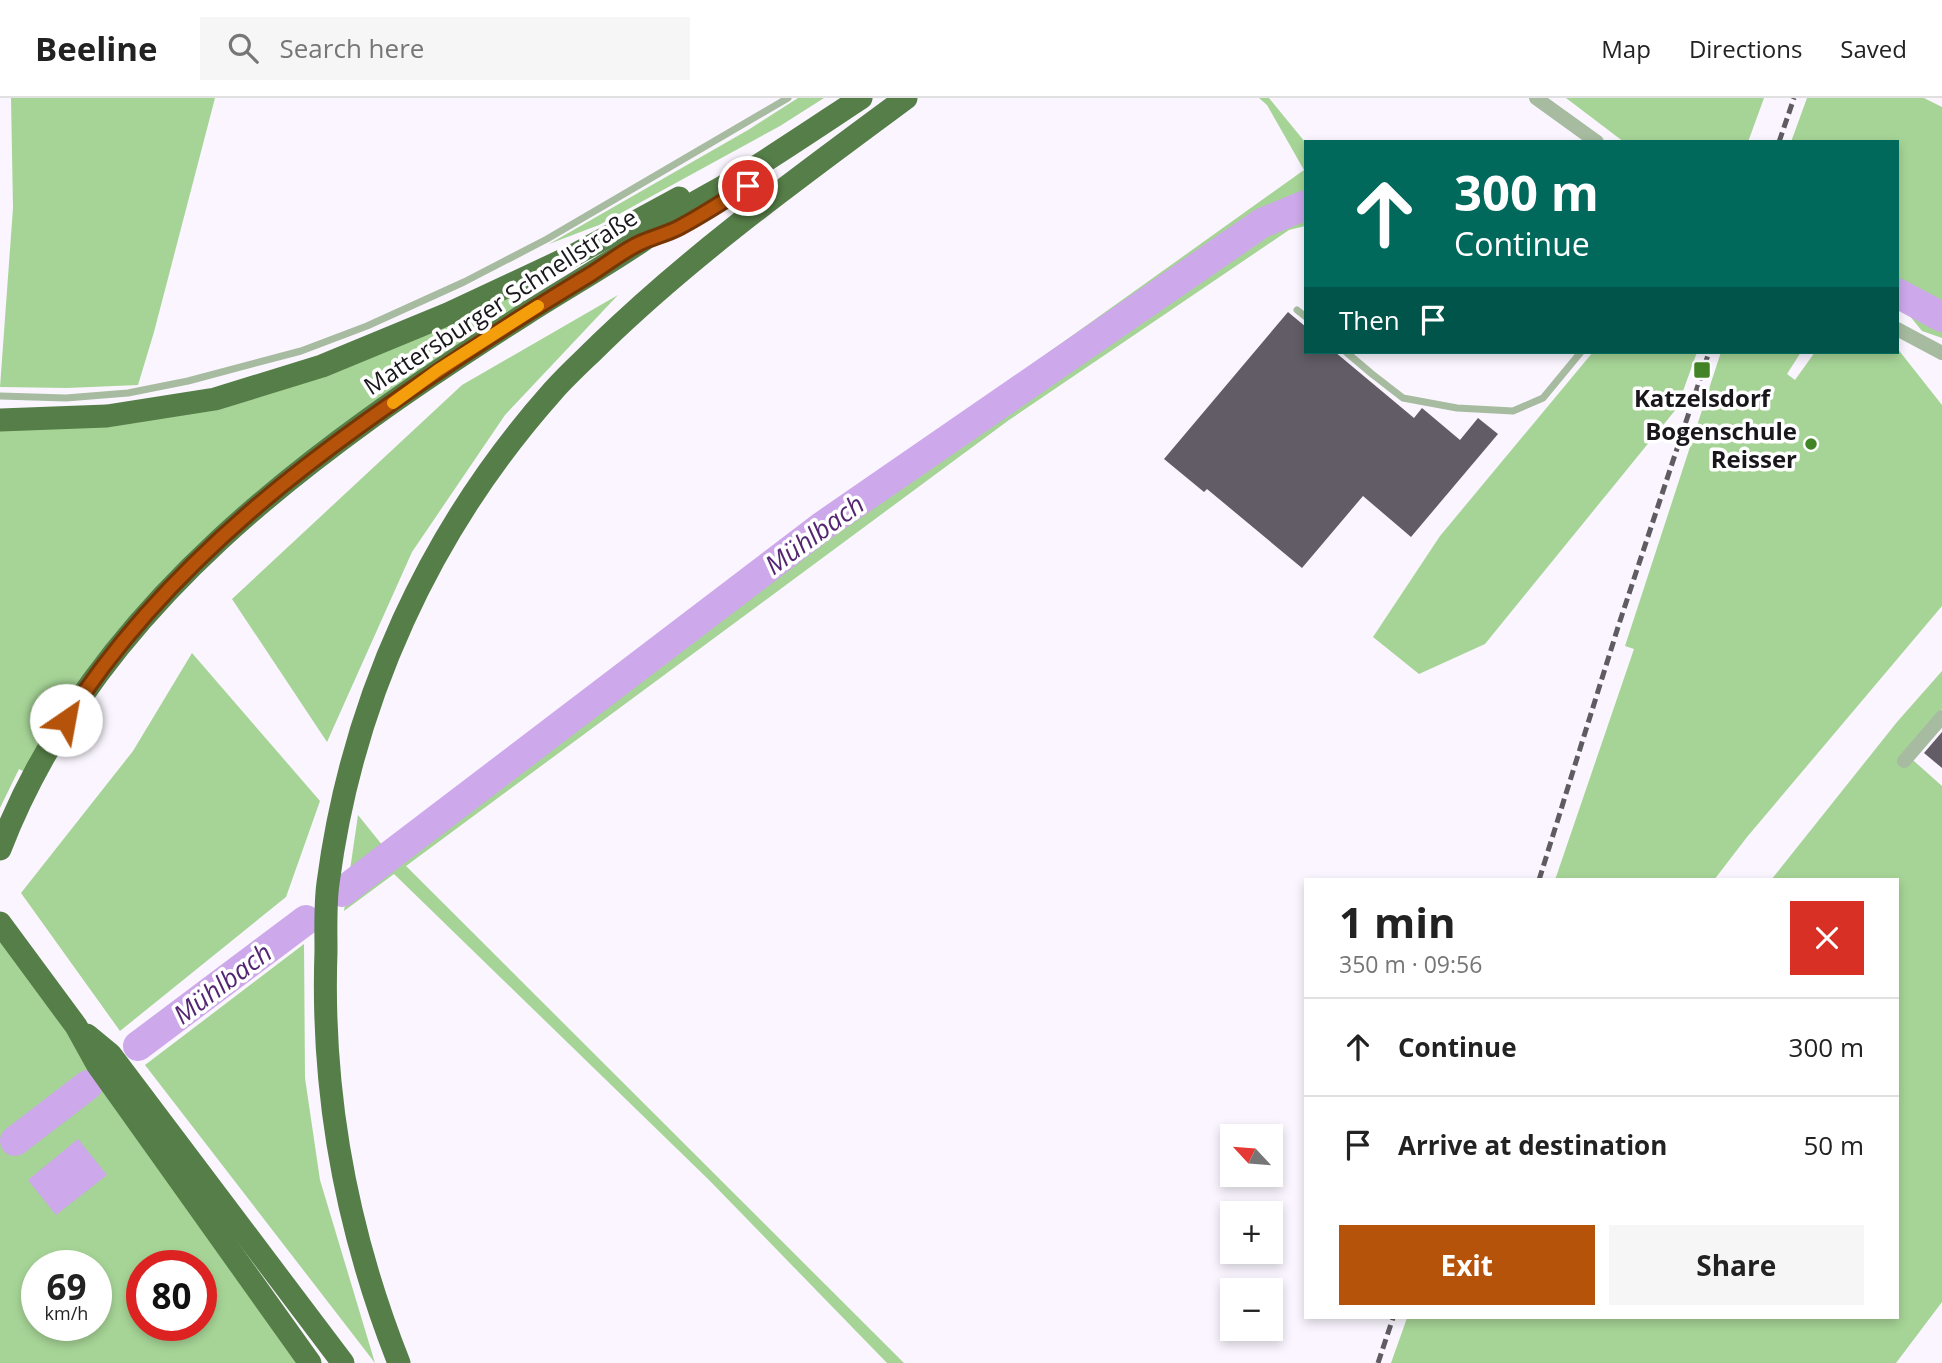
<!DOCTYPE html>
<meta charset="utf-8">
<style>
:root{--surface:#fff;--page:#f6f6f6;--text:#222;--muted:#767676;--line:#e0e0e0;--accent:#b45309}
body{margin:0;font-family:"Open Sans",sans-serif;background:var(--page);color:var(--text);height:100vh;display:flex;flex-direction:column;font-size:26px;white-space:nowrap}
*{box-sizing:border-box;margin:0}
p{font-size:23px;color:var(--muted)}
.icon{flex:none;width:38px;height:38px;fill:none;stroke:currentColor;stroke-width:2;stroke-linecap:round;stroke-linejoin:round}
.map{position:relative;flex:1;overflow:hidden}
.sheet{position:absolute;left:1304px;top:780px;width:595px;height:441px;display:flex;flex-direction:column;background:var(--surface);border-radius:0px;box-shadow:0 4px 10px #0003}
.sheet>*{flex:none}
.hud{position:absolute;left:1304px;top:42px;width:595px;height:214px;border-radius:0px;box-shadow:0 4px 10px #0003;background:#00695c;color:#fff;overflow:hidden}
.needle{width:46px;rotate:296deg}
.fabs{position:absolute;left:1220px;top:1026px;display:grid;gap:14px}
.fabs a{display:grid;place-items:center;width:63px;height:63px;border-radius:0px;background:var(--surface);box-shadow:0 4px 10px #0003;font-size:35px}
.speed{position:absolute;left:21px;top:1152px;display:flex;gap:14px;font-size:35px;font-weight:700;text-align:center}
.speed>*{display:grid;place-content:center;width:91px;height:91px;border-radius:50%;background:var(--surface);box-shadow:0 4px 10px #0003;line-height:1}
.speed small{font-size:18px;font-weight:400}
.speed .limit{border:10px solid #d22;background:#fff;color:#111}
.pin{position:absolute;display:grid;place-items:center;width:60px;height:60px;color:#fff;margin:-30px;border:4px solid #fff;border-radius:50%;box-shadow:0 2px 7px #0007}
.me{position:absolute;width:77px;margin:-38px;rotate:33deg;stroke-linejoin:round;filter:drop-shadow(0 0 5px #0008)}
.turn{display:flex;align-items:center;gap:24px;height:147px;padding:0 35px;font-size:32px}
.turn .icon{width:91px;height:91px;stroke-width:2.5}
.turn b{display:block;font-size:49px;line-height:60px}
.then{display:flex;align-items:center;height:66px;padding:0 35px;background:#0003;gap:14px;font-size:26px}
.round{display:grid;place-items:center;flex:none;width:74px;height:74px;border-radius:0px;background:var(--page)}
.overview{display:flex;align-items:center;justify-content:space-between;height:119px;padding:0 35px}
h1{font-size:42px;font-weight:700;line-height:52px}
.button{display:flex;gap:14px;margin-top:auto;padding:14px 35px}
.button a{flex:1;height:80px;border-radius:0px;background:var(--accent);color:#fff;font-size:28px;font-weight:700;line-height:80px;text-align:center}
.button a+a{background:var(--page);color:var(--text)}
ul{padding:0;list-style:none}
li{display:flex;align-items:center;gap:21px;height:98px;padding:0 35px;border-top:2px solid var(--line)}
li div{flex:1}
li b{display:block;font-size:26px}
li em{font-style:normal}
header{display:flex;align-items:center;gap:42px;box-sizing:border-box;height:98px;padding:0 35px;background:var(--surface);border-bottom:2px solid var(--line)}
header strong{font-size:33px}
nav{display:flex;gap:38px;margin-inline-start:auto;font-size:24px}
.search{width:490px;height:63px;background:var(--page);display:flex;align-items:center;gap:18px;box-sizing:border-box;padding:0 24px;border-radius:0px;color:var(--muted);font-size:26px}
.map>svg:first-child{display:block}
.green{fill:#a6d496;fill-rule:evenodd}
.water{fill:#cda8ea}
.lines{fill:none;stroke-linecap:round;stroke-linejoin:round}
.river{stroke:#cda8ea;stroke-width:30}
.building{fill:#615c65}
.service{stroke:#a6bb9f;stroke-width:7}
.minor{stroke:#a6bb9f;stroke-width:14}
.trunk{stroke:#567e48;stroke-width:23}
.rail{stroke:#5e5c61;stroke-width:5;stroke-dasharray:10 5;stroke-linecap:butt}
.route-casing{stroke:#753606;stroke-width:18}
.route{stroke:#b45309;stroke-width:12}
.slow{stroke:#f59e0b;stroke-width:12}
.poi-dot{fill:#438526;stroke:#fff;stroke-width:2.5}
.labels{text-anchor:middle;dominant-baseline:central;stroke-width:7;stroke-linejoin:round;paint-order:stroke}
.street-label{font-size:24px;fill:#19171b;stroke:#fff}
.poi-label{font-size:24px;font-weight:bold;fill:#19171b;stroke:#fff}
.water-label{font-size:26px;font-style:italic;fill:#542671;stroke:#fff}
</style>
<header>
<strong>Beeline</strong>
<div class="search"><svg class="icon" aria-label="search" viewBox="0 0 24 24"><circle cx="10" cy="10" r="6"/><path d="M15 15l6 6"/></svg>Search here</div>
<nav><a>Map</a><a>Directions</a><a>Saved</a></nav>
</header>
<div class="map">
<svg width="1942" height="1265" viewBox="0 0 1942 1265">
<rect width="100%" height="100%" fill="#faf5fe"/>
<g class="green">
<path d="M11 0H215L154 234 138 287 67 290 0 289 13 110Z"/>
<path d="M798 0H824L780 28 599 127 549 146 748 32Z"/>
<path d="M1259 0H1269L1305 44V128L1289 132 1009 322 406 768 904 1265H887L709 1082 394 776 344 813 358 717 383 748 908 355 1304 72 1267 7Z"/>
<path d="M1566 0H1764L1748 44H1624Z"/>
<path d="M1807 0H1924L1942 9V240L1922 233 1909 217 1897 211V44H1791Z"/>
<path d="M515 184 529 213 186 474 33 678 19 671 0 710V322L215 301Z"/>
<path d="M618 197 505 317 412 454 327 644 232 501 462 287Z"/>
<path d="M1897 250 1942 307V508L1747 739 1714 782H1555L1634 551 1625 548 1721 254H1801L1787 276 1795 282 1815 254H1897Z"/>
<path d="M1593 254H1697L1677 310 1485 546 1419 576 1373 539 1440 438Z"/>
<path d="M192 555 320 703 286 799 120 933 21 795 133 653Z"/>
<path d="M1942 573V611L1905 655 1942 688V1204L1896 1265H1391L1407 1220H1897V782H1771L1897 624Z"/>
<path d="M0 825 310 1265H0ZM37 1167H96V1227H37ZM142 1167H201V1227H142Z"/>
<path d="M304 846 305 980 320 1082 375 1265 145 967Z"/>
</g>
<path class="water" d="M78 1041 107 1077 56 1117 28 1082Z"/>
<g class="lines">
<g class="river">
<path d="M1897 195 1942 219"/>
<path d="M342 794 824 427 1262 125 1306 107"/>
<path d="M138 948 306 822"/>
<path d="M15 1043 88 987"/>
</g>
</g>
<g class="building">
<path d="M1288 214 1306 229V254H1335L1414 320 1422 310 1460 342 1478 320 1498 336 1411 439 1363 398 1302 470 1207 391 1204 394 1164 361Z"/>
<path d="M1942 634V670L1924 655Z"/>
</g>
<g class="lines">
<g class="service">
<path d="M1297 212 1306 219"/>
<path d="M1346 254 1372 276 1403 300 1457 310 1513 313 1543 300 1581 254"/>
<path d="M0 298 66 300 128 295 188 283 301 253 367 228 464 184 547 141 788 0"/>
</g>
<g class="minor">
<path d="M1536 0 1597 44"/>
<path d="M1897 231 1942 255"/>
<path d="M1904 663 1942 619"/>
</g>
<g class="trunk">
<path d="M0 322 107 318 215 301 322 268 448 216 574 157 679 100"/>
<path d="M0 751C94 507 315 350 527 215 563 192 600 171 636 147 650 139 660 127 673 118 694 104 717 93 738 80 780 54 820 27 861 0"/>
<path d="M0 825 76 928 97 966 310 1265"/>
<path d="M87 937 110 956 343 1265"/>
<path d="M399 1265C347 1134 321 994 326 853 326 831 325 807 328 785 352 602 430 431 553 293 568 276 585 261 601 245 695 154 801 78 906 0"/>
</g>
<g class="rail">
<path d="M1779 44 1794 0"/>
<path d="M1539 782 1619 526 1709 254"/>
<path d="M1378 1265 1393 1220"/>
</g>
</g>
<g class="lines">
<g class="route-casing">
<path id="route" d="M66 622C170 458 332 341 492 238 525 216 558 196 591 176 607 166 623 153 640 145 653 139 667 136 680 129 703 117 725 102 748 88"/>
</g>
<use href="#route" class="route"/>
<path class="slow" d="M393 305 438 272 538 208"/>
</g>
<g class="poi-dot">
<rect x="1693" y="263" width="18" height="18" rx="3.5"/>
<circle cx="1811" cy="346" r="7"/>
</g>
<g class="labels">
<g class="street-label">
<text transform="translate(500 203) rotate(-33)">Mattersburger Schnellstraße</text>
</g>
<g class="poi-label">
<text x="1702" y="299">Katzelsdorf</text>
<text x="1797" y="332" text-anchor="end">Bogenschule<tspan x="1797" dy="28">Reisser</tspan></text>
</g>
<g class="water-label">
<text transform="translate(814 436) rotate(-36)">Mühlbach</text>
<text transform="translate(222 885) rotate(-37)">Mühlbach</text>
</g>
</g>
</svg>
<div class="fabs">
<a><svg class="needle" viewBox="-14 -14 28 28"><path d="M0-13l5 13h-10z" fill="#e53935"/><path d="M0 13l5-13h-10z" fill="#767676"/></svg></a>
<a>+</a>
<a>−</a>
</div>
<div class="speed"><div>69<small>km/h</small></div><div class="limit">80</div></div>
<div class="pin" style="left:748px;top:88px;background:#d93025"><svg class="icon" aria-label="arrive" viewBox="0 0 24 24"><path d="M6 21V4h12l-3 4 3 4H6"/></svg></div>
<svg class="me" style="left:66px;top:622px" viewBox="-20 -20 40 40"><circle r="19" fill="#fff"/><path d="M0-13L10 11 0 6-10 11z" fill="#b45309"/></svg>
<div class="hud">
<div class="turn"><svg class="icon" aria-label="ahead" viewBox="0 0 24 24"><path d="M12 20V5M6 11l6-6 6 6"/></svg><div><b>300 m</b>Continue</div></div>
<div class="then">Then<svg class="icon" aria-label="arrive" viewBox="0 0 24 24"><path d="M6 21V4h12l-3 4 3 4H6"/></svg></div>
</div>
<section class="sheet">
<div class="overview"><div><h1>1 min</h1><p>350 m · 09:56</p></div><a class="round" style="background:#d93025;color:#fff"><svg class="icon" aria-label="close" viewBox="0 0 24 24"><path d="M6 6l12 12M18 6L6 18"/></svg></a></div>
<ul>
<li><svg class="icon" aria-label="ahead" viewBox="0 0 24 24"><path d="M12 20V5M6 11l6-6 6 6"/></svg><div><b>Continue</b></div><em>300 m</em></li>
<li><svg class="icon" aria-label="arrive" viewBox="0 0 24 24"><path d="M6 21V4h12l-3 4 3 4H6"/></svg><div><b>Arrive at destination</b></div><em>50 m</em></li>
</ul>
<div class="button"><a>Exit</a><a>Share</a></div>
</section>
</div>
